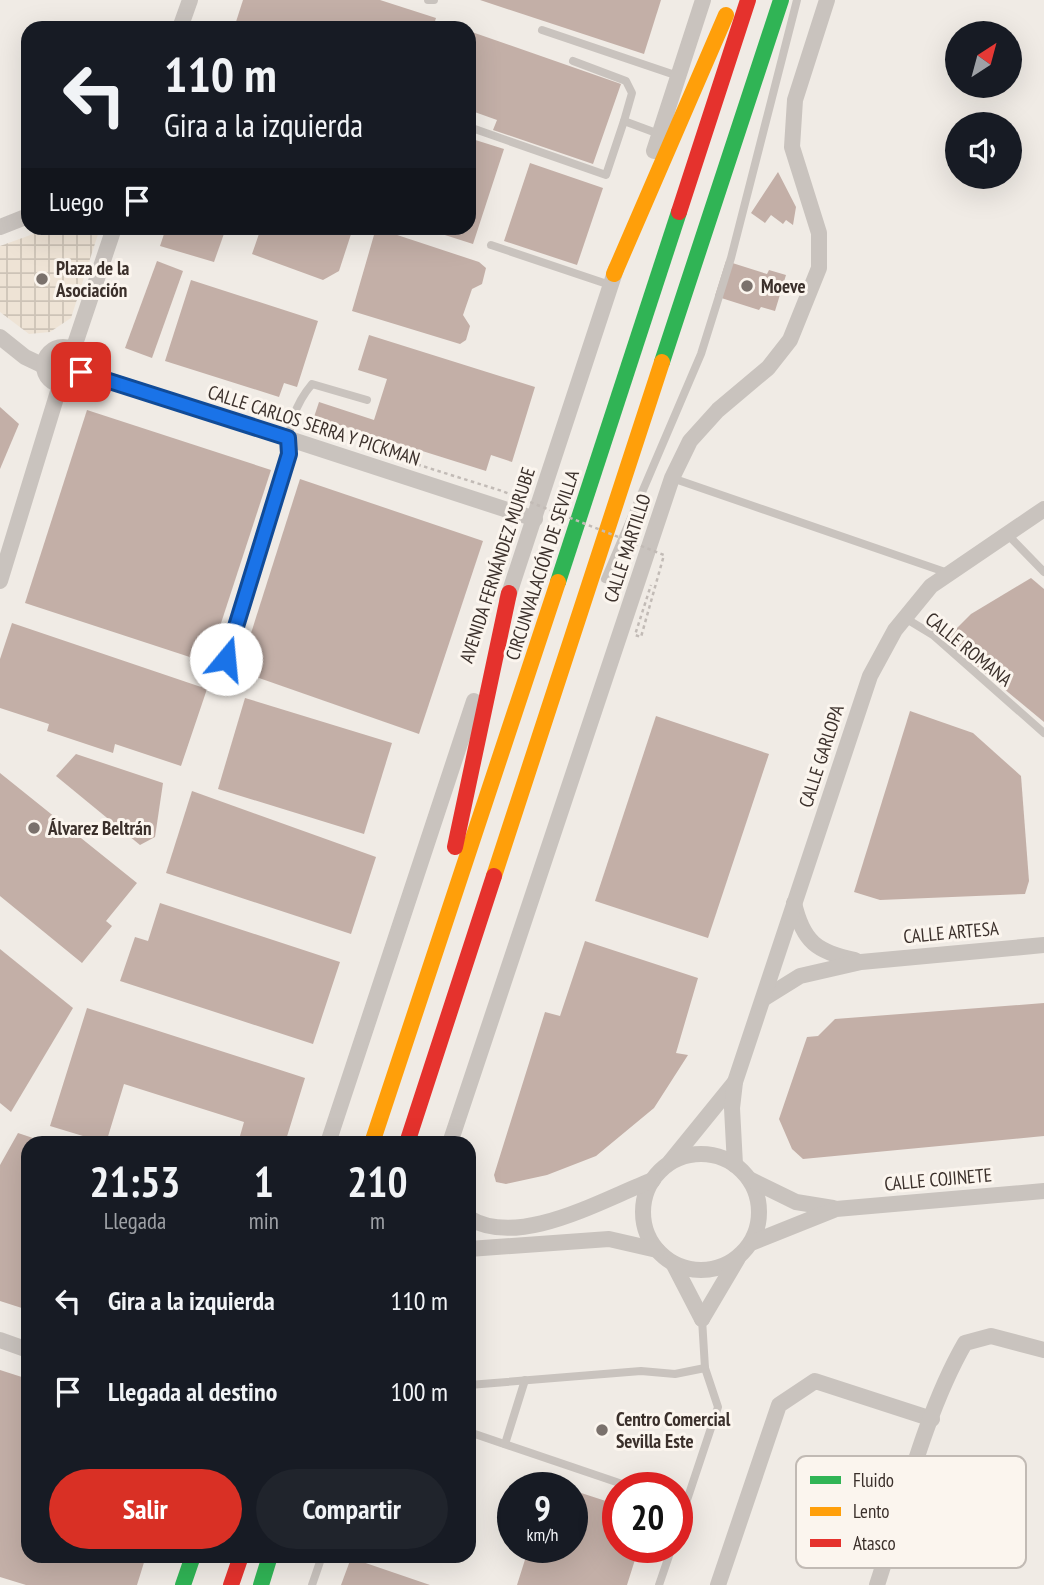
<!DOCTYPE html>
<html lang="es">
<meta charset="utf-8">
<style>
:root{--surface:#171b24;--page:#20242c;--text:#f1f3f6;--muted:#9ea1a6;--accent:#d93025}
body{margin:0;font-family:"PT Sans Narrow",sans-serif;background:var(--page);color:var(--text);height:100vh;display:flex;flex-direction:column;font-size:26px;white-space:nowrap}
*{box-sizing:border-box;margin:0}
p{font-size:23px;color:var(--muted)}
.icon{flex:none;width:38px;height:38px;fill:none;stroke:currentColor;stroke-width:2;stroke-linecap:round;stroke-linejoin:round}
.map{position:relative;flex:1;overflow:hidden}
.sheet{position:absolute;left:21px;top:1136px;width:455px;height:427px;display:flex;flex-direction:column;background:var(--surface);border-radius:21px;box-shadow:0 7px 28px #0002}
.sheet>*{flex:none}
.hud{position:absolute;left:21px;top:21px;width:455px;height:214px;border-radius:21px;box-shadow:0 7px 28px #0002;background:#171b24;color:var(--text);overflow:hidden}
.needle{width:46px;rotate:36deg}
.controls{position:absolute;left:945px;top:21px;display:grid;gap:14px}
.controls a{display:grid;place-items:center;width:77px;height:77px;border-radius:50%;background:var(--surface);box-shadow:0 7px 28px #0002;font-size:35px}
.speed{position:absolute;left:497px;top:1472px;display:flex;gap:14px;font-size:35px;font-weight:700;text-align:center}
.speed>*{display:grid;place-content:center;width:91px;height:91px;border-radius:50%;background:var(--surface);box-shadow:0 7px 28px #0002;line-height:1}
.speed small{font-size:18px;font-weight:400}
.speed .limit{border:10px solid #d22;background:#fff;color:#111}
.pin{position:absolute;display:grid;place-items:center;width:60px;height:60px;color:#fff;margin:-30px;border-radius:14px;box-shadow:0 4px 10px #0006}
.me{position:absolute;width:77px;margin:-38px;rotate:17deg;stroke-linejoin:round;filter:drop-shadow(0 0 5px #0008)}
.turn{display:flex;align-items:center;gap:24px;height:147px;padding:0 28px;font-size:32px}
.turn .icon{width:91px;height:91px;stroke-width:2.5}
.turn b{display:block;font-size:49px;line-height:60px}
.then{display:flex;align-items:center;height:66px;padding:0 28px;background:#0003;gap:14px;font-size:26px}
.eta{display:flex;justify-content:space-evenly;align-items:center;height:119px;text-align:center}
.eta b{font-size:42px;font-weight:800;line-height:49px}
.primary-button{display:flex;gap:14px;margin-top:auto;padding:14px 28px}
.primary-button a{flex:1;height:80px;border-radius:42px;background:var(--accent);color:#fff;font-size:28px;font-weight:800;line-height:80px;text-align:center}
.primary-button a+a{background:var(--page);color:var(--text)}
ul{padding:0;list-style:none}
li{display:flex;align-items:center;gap:21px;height:91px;padding:0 28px}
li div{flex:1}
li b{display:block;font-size:26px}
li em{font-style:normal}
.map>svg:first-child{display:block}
.plaza{fill:url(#plaza-grid)}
.building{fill:#c3afa7}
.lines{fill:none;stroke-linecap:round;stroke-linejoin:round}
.lane{stroke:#c9c3be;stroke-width:8}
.street{stroke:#c9c3be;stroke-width:16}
.fast{stroke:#30b455;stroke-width:16}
.slow{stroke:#ff9f0a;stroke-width:16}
.jam{stroke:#e5322d;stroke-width:16}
.path-bridge{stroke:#c2bbb6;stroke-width:2.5;stroke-dasharray:3.5 3.5;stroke-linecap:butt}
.route-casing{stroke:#114b97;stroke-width:18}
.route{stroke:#1a73e8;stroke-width:12}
.poi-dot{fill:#7a716c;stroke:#fbf5ee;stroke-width:2.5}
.labels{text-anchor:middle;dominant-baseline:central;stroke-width:6;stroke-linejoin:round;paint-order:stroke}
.poi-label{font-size:19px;font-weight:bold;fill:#3b302b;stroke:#fbf5ee;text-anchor:start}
.street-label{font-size:19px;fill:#3b302b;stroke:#fbf5ee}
.key{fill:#fbf5ee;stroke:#c1bab4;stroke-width:2}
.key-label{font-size:19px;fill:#3b302b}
</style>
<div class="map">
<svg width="1044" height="1585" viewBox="0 0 1044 1585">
<defs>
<pattern id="plaza-grid" width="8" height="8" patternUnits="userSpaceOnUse" patternTransform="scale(1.75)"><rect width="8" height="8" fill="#eee3d5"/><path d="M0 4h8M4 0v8" fill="none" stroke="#cdc3b7"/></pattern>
</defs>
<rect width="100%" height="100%" fill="#f0ebe5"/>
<path class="plaza" d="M50 228H100L71 318 50 332 29 334 0 312V246Z"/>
<g class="building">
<path d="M243 0H380L436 18 433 28H234Z"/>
<path d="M480 0H661L644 54Z"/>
<path d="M469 31 621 84 593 164 493 130 497 120 469 110Z"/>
<path d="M469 138 504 149 473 244 423 228H469Z"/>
<path d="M530 163 603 188 577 265 504 241Z"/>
<path d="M778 172 796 207 793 225 786 220 783 224 771 215 765 223 751 213Z"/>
<path d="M166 228H226L214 262 160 246Z"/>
<path d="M261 228H353L339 271 323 280 252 254Z"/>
<path d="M376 228 479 262 486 268 482 284 472 289 463 315 470 326 466 340 460 344 352 311Z"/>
<path d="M157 261 183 271 152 358 125 348Z"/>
<path d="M726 261 767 274 769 270 786 275 775 311 761 307 759 310 715 296Z"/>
<path d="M191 280 318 321 297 387 284 383 279 397 165 361Z"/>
<path d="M369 335 535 387 512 462 491 455 486 471 314 417 319 402 374 420 387 379 358 370Z"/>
<path d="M0 407 19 424 0 469Z"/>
<path d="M87 410 271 470 208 663 25 603Z"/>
<path d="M300 479 483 541 419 734 239 671Z"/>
<path d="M1031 578 1044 589V722L945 640 971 614Z"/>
<path d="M12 623 207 689 181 766 115 744 113 753 47 731 49 724 0 708V659Z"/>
<path d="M245 698 392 743 364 834 218 789Z"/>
<path d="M910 711 973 733 1021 776 1029 881 1025 894 880 900 854 892Z"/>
<path d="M656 716 769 754 708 938 595 901Z"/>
<path d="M76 754 163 783 155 837 140 845 56 776Z"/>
<path d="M0 773 137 883 106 921 112 926 82 963 0 896Z"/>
<path d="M192 791 376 857 351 934 166 873Z"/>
<path d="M160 903 340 962 313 1044 120 981 135 937 148 941Z"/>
<path d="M585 941 698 978 676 1053 688 1055 654 1108 596 1156 547 1175 506 1184 496 1182 494 1175 545 1012 560 1016Z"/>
<path d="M0 949 73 1008 11 1112 0 1103Z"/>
<path d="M1044 1003V1136L803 1159 792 1149 779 1119 807 1037 818 1036 835 1019Z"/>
<path d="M87 1008 305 1078 285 1143H238L244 1122 124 1084 106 1143 50 1126Z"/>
<path d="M18 1133 45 1142 28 1143V1310L0 1301V1165Z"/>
<path d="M0 1370 28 1379V1556H146L137 1585H26L0 1577Z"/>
<path d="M572 1490 618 1505V1547H639L627 1585H517L529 1547H572Z"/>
<path d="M351 1558 430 1585H341Z"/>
</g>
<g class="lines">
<g class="lane">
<path d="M428 0H434"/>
<path d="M542 30 678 76"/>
<path d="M573 61 626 81 632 93 624 121"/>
<path d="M469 127 606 175 624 121 659 134"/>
<path d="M491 245 610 285"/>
<path d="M672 478 948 573"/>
<path d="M1006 533 1044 572"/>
<path d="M605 579 701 354 731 258 797 0"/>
<path d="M905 618 933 635 1044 733"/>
<path d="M226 659 289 454C286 429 296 403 312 384L367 400"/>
<path d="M469 1385 641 1371 675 1374 705 1368"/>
<path d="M469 1432 634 1488"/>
<path d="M505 1444 525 1380"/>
<path d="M677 1530 718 1407 705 1368 702 1319"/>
<path d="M312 1585 322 1556"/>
<path d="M659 1585 672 1547"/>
</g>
<g class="street">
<path d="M180 28 190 0"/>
<path d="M654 151 703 0"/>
<path d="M0 227 28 216"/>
<path d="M0 337 25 357 44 366"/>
<circle cx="63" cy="366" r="19"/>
<path d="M73 350 114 228"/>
<path d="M81 371 535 519"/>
<path d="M0 581 60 385"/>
<path d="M507 600 616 269"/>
<path d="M794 903C803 942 817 952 855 960"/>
<path d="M763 999 800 976 861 962 1044 945"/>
<path d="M328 1143 474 701"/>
<path d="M450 1143 672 478 690 441 718 410 768 368 790 340 819 268V233L792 147 795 100 827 0"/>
<circle cx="701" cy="1212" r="58"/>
<path d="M670 1162 735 1082"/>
<path d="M735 1165 732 1108 735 1082 870 676 895 630 931 586 1044 509"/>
<path d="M749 1179 796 1202 833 1208"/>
<path d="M469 1218C519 1249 603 1199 653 1180"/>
<path d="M751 1243 836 1209 1044 1191"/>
<path d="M469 1249 609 1239 657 1250"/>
<path d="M673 1263 702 1319"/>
<path d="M702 1319 738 1258"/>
<path d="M0 1340 28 1350"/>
<path d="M718 1585 779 1405 815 1381 932 1419"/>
<path d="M877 1585C902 1509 925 1412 965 1343L991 1336 1044 1350"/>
</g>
<g class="fast">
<path d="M662 362 781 0"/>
<path d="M558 582 679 212"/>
<path d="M183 1585 193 1556"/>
<path d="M261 1585 270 1556"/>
</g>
<g class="slow">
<path d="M614 274 726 15"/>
<path d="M494 876 662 362"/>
<path d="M372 1143 558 582"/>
</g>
<g class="jam">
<path d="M679 212 748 0"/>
<path d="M455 847 509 593"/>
<path d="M407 1143 494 876"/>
<path d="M231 1585 241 1556"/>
</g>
<path class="path-bridge" d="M384 454 502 491 664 555 641 637 635 635 651 585"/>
</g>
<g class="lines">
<g class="route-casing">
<path id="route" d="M81 372 288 438 289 454 226 659"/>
</g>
<use href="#route" class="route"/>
</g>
<g class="poi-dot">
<circle cx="42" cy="279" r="7"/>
<circle cx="747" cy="286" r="7"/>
<circle cx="34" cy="828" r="7"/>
<circle cx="602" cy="1430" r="7"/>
</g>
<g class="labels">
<g class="poi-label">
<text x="56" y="268">Plaza de la<tspan x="56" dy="22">Asociación</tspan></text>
<text x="761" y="286">Moeve</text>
<text x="48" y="828">Álvarez Beltrán</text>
<text x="616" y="1419">Centro Comercial<tspan x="616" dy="22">Sevilla Este</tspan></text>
</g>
<g class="street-label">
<text transform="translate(314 425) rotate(18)">CALLE CARLOS SERRA Y PICKMAN</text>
<text transform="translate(627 548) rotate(-72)">CALLE MARTILLO</text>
<text transform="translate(497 565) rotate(-72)">AVENIDA FERNÁNDEZ MURUBE</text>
<text transform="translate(542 565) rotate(-72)">CIRCUNVALACIÓN DE SEVILLA</text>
<text transform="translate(969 649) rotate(39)">CALLE ROMANA</text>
<text transform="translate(821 756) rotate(-72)">CALLE GARLOPA</text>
<text transform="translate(951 932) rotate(-5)">CALLE ARTESA</text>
<text transform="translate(938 1179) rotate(-5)">CALLE COJINETE</text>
</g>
</g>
<rect x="796" y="1456" width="230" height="112" rx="10" class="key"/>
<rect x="810" y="1476" width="31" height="8" fill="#30b455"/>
<rect x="810" y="1507" width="31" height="9" fill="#ff9f0a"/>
<rect x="810" y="1539" width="31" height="8" fill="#e5322d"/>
<g class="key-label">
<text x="853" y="1487">Fluido</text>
<text x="853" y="1518">Lento</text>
<text x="853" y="1550">Atasco</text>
</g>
</svg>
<div class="controls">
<a><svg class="needle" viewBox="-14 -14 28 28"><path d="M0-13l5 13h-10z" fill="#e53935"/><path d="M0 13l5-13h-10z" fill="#9ea1a6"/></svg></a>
<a><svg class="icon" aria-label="sound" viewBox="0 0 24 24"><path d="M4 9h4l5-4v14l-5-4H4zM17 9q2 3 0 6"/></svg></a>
</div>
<div class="speed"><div>9<small>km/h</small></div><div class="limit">20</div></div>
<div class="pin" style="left:81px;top:372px;background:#d93025"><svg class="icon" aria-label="arrive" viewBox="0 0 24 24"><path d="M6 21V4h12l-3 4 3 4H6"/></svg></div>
<svg class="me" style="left:226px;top:659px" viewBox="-20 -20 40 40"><circle r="19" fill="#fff"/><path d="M0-13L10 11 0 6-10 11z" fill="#1a73e8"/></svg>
<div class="hud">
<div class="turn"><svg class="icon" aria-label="left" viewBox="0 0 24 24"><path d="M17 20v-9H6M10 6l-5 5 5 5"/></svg><div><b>110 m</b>Gira a la izquierda</div></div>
<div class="then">Luego<svg class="icon" aria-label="arrive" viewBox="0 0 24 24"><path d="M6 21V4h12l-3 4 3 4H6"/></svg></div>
</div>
<section class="sheet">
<div class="eta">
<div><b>21:53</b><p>Llegada</p></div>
<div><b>1</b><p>min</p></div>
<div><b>210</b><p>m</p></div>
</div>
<ul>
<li><svg class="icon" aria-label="left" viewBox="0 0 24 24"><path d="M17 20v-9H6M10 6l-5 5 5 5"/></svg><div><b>Gira a la izquierda</b></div><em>110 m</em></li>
<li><svg class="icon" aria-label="arrive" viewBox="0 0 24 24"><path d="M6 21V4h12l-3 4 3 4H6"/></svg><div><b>Llegada al destino</b></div><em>100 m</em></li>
</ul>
<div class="primary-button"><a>Salir</a><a>Compartir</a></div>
</section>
</div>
